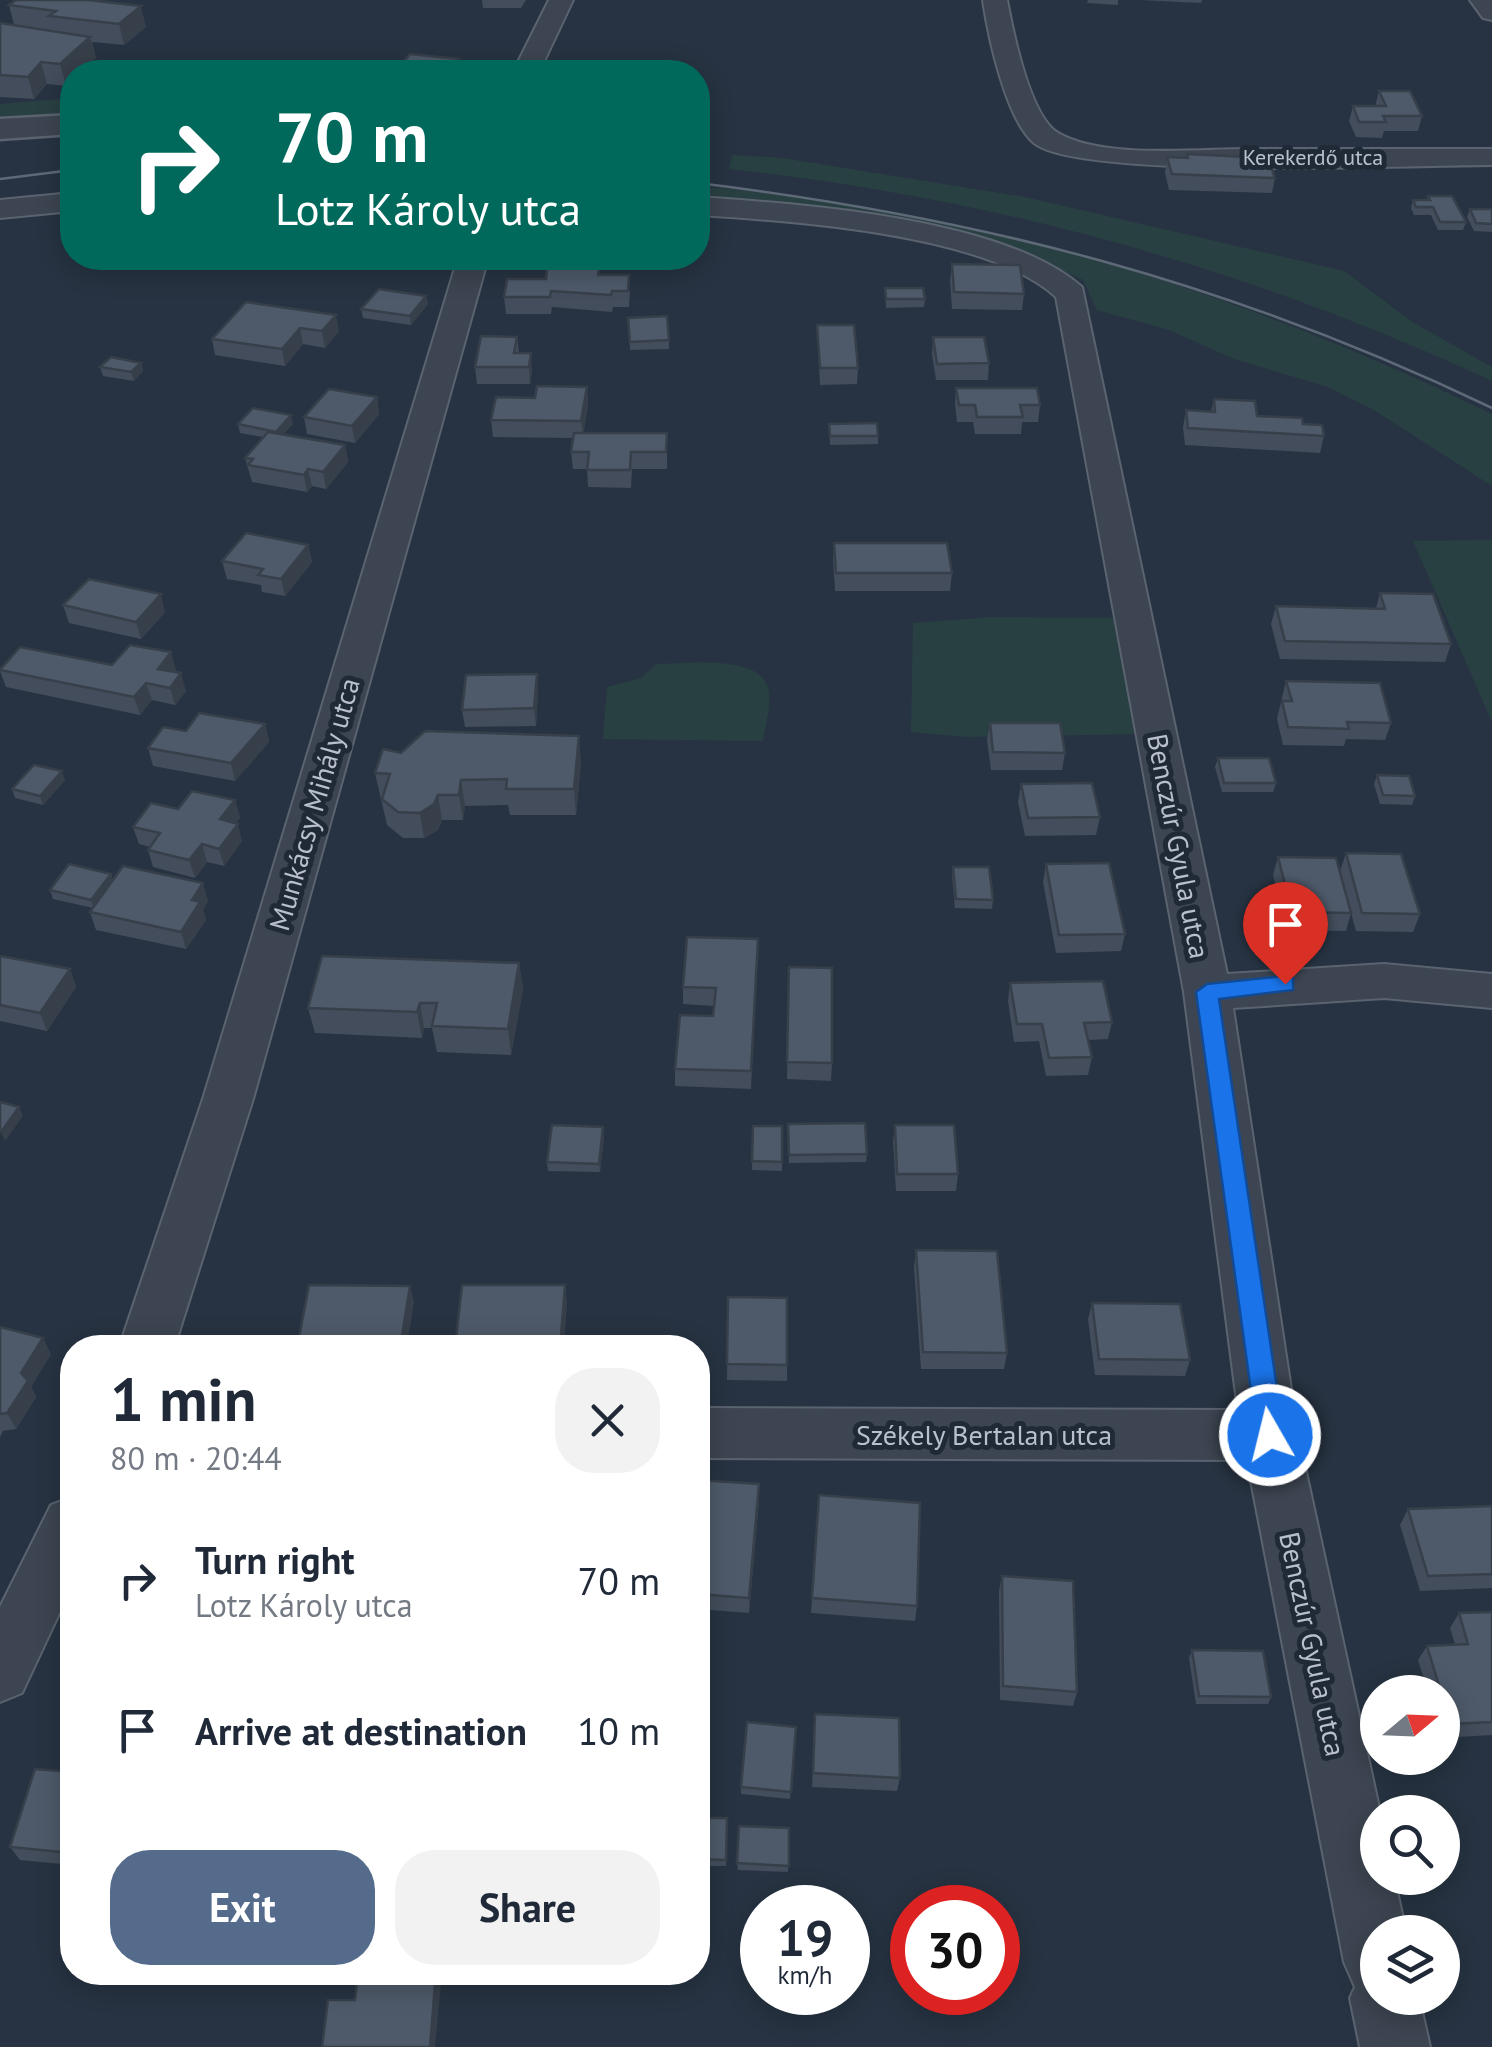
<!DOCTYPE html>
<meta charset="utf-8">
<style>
:root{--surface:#fff;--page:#f2f2f3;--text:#1f2937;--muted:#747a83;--accent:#546b8c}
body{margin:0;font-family:"PT Sans",sans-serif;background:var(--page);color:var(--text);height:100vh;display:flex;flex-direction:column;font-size:38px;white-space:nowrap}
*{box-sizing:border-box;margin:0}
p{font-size:32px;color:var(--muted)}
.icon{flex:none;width:55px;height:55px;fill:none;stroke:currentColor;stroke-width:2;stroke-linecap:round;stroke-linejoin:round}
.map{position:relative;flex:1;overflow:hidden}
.panel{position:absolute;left:60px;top:1335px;width:650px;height:650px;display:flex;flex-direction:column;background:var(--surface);border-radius:40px;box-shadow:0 5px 25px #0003}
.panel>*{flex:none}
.hud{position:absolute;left:60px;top:60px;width:650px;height:210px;border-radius:40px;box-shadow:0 5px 25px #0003;background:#00695c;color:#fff;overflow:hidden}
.needle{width:65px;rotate:71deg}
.tools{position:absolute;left:1360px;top:1675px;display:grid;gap:20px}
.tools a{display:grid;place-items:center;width:100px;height:100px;border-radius:50%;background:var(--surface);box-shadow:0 5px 25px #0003;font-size:50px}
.speed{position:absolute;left:740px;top:1885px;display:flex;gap:20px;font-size:50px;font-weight:700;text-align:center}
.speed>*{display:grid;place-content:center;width:130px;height:130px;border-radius:50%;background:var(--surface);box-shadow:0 5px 25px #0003;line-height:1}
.speed small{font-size:25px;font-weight:400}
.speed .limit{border:15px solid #d22;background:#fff;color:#111}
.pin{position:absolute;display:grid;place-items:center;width:85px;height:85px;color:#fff;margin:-102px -42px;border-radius:50% 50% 50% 0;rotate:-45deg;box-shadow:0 0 10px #0007}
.pin .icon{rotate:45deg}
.me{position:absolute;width:110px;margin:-55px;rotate:352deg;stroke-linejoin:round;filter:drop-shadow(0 0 8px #0008)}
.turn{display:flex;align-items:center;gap:35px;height:210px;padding:0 50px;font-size:45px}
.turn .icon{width:130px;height:130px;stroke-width:2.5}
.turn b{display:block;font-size:70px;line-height:85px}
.round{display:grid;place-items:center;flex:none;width:105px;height:105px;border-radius:40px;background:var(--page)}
.overview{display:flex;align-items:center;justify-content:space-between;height:170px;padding:0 50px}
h1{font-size:60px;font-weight:600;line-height:75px}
.cta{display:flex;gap:20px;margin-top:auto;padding:20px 50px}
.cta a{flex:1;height:115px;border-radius:40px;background:var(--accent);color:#fff;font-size:40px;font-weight:600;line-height:115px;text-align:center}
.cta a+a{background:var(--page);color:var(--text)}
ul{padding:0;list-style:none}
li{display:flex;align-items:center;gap:30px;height:150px;padding:0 50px}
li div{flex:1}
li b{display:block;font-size:38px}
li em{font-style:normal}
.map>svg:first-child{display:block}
.green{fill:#294043}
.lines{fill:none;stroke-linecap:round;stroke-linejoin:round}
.minor-casing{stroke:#5a636f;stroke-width:4}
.tertiary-casing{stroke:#5a636f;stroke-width:5}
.minor{fill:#3c4551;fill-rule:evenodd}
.tertiary{fill:#3c4551;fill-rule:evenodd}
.tram{stroke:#5e6978;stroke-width:2.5}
.wall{fill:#434d5b}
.shaded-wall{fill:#373f4a}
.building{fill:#4e5a6a;stroke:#373f4a;stroke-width:2.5}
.route{fill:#1a73e8;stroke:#114b97;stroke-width:2.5}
.labels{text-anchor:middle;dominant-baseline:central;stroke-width:10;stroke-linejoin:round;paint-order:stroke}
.far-street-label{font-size:22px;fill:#b9c0cb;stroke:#202a37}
.street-label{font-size:28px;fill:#b9c0cb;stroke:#202a37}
</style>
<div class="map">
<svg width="1492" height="2047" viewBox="0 0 1492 2047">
<rect width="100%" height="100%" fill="#273342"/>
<g class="green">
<path d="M72 98V121L0 125V104Z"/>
<path d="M732 155 782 158 1025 197 1344 271 1414 323 1492 367V381C1249 268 995 198 729 169Z"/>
<path d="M698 186C975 209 1243 292 1492 414V486L1374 410 1325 386 1234 359 1169 330 1097 310 1083 280 1050 265 739 203 698 202Z"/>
<path d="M1492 540V722L1413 541Z"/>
<path d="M993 617 1115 618 1140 734 966 737 911 732 913 623Z"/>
<path d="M657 664C686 664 766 653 769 693 771 708 765 726 763 741L603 739 607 687 641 678Z"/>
</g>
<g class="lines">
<g class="minor-casing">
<g id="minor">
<path d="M549 0H573L539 72H513Z"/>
<path d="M983 0H1007C1013 32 1030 116 1058 133 1102 159 1197 149 1247 149 1329 149 1410 149 1492 149V165C1416 165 1079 180 1034 143 1006 120 988 35 983 0Z"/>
<path d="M1470 0H1492V20L1483 18Z"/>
<path d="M72 193V211L0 218V200Z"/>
<path d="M698 197C802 204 1004 218 1082 287L1227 974 1384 964 1492 974V1008L1384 998 1233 1008 1298 1435 1380 1812 1378 1878H1394L1406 1932H1378V1998H1419L1430 2047H1360L1350 1998 1355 1987 1344 1962 1247 1460 698 1458V1408L1238 1410 1184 992 1056 297C986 233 792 221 698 215Z"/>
<path d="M458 258H488L253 1099 174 1348H119L203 1099Z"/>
<path d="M72 1497V1586L22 1693 0 1702V1607L51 1505Z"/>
</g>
</g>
<g class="tertiary-casing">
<path id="tertiary" d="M72 115V134L0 139V119Z"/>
</g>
<use href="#minor" class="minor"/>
<use href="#tertiary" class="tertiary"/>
<g class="tram">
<path d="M0 179 72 170"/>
<path d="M698 183C985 218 1231 283 1492 408"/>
</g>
</g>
<g class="wall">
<path d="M16 0 146 27 124 45 92 42 96 58 72 72V80L66 86 47 84 34 99 0 97V23L14 25 9 5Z"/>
<path d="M482 0H526L521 8H483Z"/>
<path d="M1088 0H1118V5L1087 3Z"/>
<path d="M1140 0H1202L1201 3Z"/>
<path d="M1379 91 1422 116 1418 131H1384L1382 138 1356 137 1349 121 1353 106H1375Z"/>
<path d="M1187 154 1275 178 1272 193 1169 190 1165 173 1167 157 1187 158Z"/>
<path d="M1428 196 1466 222 1463 230H1438L1431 215H1414L1411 208 1413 200H1427Z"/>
<path d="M1470 209H1492V232L1474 231 1467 217Z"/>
<path d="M354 258H419L414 268 355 265Z"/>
<path d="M952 264 1024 294 1022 310 952 309 950 280Z"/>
<path d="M601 275 630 291 629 307H613L612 312 552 307 551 314H506L504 297 546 279Z"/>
<path d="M885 288 925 299 924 307 886 308Z"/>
<path d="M426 296 428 304 411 325 363 318 361 309Z"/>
<path d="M246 302 339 331 325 348 303 344 285 366 215 355 212 339Z"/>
<path d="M628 318 669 340V349L630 350Z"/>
<path d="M817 325 858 368 857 384 820 385Z"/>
<path d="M517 337 519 353 532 370 530 384H477L475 367Z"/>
<path d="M933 337 989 363 988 380H936L932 354Z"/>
<path d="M141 363 143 371 134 381 103 376 100 367Z"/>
<path d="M587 387 588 404 583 433H667V469H632L631 488 588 487 587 469H573L571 452 573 438 493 437 491 420Z"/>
<path d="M956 388 1040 405 1038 422H1022L1021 434H975L973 422H957L955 404Z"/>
<path d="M377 397 379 414 355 443 307 434 304 417Z"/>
<path d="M1214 399 1257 416 1303 424 1324 436 1320 453 1185 445 1183 427 1186 410 1211 412Z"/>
<path d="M238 424H293L283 434 345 445 348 462 326 489 312 486 307 492 252 482 245 458 263 437 240 433Z"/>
<path d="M829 424 878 436V444L830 445Z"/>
<path d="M834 543 952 573 950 591H835L833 560Z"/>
<path d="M308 545 312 562 285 596 262 592 261 585 227 579 222 561Z"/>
<path d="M1380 593 1451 644 1445 662 1280 659 1271 624 1276 606 1376 608Z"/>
<path d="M63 605 165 612 141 639 69 623Z"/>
<path d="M112 665 176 670 174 672 186 691 175 705 152 700 140 715 6 687 0 671Z"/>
<path d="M1286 681 1391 723 1385 740 1346 739 1344 746 1283 745 1277 719Z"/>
<path d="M538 691 536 726 465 727 462 710Z"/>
<path d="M990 723 1065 753 1062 770H991L987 740Z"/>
<path d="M265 724 269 742 235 781 153 766 148 748 186 731Z"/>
<path d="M401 753 581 762 576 815H510L508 805 465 806 463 820H442L438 830 424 838H403L387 825 375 773Z"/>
<path d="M1218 758 1276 783 1273 792H1222L1215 767Z"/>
<path d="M1377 775 1415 796 1412 805 1380 804 1374 784Z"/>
<path d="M65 780 43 805 15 798 12 789Z"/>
<path d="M1021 784 1100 817 1096 835 1025 836 1018 802Z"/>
<path d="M235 800 240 818 236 823 242 841 224 866 207 862 195 878 153 867 148 850 150 847 139 844 133 827 178 809Z"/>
<path d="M1346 853 1420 914 1413 932 1356 931 1351 913 1346 931 1287 930 1273 875 1278 857 1340 871Z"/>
<path d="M1046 864 1125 934 1121 951 1056 953 1043 882Z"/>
<path d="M953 867 993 900 992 909 955 908 952 876Z"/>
<path d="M111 874 113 880 208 901 203 910 206 920 186 949 96 930 90 912 93 908 53 899 50 890Z"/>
<path d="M758 939 751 1089 675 1086V1069L713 1016 714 1006 683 1004V987Z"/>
<path d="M0 956 70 969 76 987 47 1031 0 1021Z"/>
<path d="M519 963 523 989 511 1055 437 1052 432 1028H424L422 1038 315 1033 308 1008Z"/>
<path d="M789 967 832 1063 831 1081 787 1079Z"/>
<path d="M1010 983 1112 1022 1108 1039 1088 1040 1092 1057 1088 1075 1046 1076 1039 1041 1014 1042 1008 1001Z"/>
<path d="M895 1125 958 1174 956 1191H896L893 1142Z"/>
<path d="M753 1126H782V1171L752 1170Z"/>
<path d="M788 1133 867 1154 866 1162 789 1163Z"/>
<path d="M604 1136 600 1172 548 1171 547 1162Z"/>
<path d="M916 1250 1007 1353 1004 1369H921L914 1267Z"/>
<path d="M728 1297 787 1298V1381L727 1380Z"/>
<path d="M1092 1303 1190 1360 1185 1376 1095 1375 1088 1319Z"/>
<path d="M0 1327 51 1354 31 1387 36 1397 16 1429 3 1431 0 1437Z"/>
<path d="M698 1480 759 1500 749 1613 698 1609Z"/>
<path d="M819 1495 917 1606 915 1621 811 1613Z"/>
<path d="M1492 1506V1588L1420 1591 1400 1525 1408 1509Z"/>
<path d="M1002 1576 1077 1692 1073 1706 1000 1700 999 1591Z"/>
<path d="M1492 1612V1735L1442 1738V1692H1428L1418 1660 1427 1646 1455 1644 1450 1628 1459 1613Z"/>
<path d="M1192 1650 1271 1697 1268 1704H1196L1189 1658Z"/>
<path d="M815 1714 900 1778 897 1791 812 1787Z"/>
<path d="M796 1727 790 1799 741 1794V1787Z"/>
<path d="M72 1772V1865L20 1860 10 1847Z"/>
<path d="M698 1818H727L726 1866H698Z"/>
<path d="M789 1828 788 1872 738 1870 737 1863Z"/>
</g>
<g class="shaded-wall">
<path d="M141 6 146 27 124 45 119 24Z"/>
<path d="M90 37 96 58 80 72H72V80L66 86 60 64Z"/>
<path d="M459 59 460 72H448Z"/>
<path d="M41 62 47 84 34 99 28 77Z"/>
<path d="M414 258H419L414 268 412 260Z"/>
<path d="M426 296 428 304 411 325 410 316Z"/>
<path d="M336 315 339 331 325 348 322 331Z"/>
<path d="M300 328 303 344 285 366 282 349Z"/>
<path d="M531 353 532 370 530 384 529 367Z"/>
<path d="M141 363 143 371 134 381 131 372Z"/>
<path d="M587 387 588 404 583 438 581 421Z"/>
<path d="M377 397 379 414 355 443 352 426Z"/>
<path d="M291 415 293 424 278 440 276 432Z"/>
<path d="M345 445 348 462 326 489 323 472Z"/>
<path d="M308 469 312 486 307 492 304 475Z"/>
<path d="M308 545 312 562 285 596 281 579Z"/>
<path d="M161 594 165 612 141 639 136 622Z"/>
<path d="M171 652 176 670 163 687 158 669Z"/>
<path d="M181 673 186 691 175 705 170 688Z"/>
<path d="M537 674 538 691 536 726 534 708Z"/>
<path d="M146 683 152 700 140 715 134 697Z"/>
<path d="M265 724 269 742 235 781 231 763Z"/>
<path d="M579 736 581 762 576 815 574 789Z"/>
<path d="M62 771 65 780 43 805 40 796Z"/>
<path d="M461 780 465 806 463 820 459 795Z"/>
<path d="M438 795 442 820 438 830 424 838 420 813Z"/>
<path d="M235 800 240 818 225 837 220 819Z"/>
<path d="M238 824 242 841 224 866 219 849Z"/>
<path d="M202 844 207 862 195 878 189 860Z"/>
<path d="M111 874 114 883 94 909 91 900Z"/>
<path d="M203 883 208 901 203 910 206 920 186 949 181 932 192 900Z"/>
<path d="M519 963 523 989 511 1055 508 1029Z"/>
<path d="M70 969 76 987 47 1031 40 1013Z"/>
<path d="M420 1003 424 1028 422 1038 417 1012Z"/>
<path d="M19 1107 23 1116 5 1141 1 1132Z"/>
<path d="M603 1127 604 1136 600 1172 599 1164Z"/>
<path d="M565 1285 567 1302 564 1348H560Z"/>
<path d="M410 1286 414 1302 407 1348H400Z"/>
<path d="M43 1338 51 1354 31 1387 36 1397 16 1429 7 1413 21 1373Z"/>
<path d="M759 1484V1500L749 1613V1598Z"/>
<path d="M436 1972H442L435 2047H430Z"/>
</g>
<g class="building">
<path d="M16 0H88L141 6 119 24 49 16 56 11 9 5Z"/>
<path d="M0 23 90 37 60 64 41 62 28 77 0 75Z"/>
<path d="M410 54 459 59 448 72H395Z"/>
<path d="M1379 91H1410L1422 116H1383L1386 122H1359L1353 106H1386Z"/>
<path d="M1187 154 1268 158 1275 178 1172 174 1167 157 1188 158Z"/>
<path d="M1428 196H1452L1466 222H1440L1433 207H1416L1413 200H1430Z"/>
<path d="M1470 209H1492V224L1476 223Z"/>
<path d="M368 258H414L412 260Z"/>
<path d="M548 260H600L598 275H629L628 291H612L611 295 551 291 550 297H504L507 279H546Z"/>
<path d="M952 264 1020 265 1024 294 954 292Z"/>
<path d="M885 288H923L925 299H886Z"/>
<path d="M379 289 426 296 410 316 361 309Z"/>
<path d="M246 302 336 315 322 331 300 328 282 349 212 339Z"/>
<path d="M667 316 669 340 630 342 628 318Z"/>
<path d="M817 325H854L858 368H820Z"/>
<path d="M481 336 517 337 514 353H531L529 367H475Z"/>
<path d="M933 337H984L989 363 937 364Z"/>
<path d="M111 357 141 363 131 372 100 367Z"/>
<path d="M537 386 587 387 581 421 491 420 496 397 535 398Z"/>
<path d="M956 388H1037L1040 405H1020L1023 417H977L975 405H959Z"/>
<path d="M329 389 377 397 352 426 304 417Z"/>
<path d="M1214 399 1255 401 1257 416 1302 418 1303 424 1322 425 1324 436 1188 428 1186 410 1215 412Z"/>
<path d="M253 408 291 415 276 432 238 424Z"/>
<path d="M877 423 878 436H830L829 424Z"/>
<path d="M268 432 345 445 323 472 308 469 304 475 248 465 253 459 245 458Z"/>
<path d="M574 433H667L666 452H631L630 470H587L589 452H571Z"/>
<path d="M246 533 308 545 281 579 258 575 263 569 222 561Z"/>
<path d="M834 543H947L952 573H836Z"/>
<path d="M89 579 161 594 136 622 63 605Z"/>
<path d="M1380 593 1433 594 1451 644 1285 641 1276 606 1385 609Z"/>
<path d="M130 645 171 652 158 669 181 673 170 688 146 683 134 697 0 670 20 647 112 665Z"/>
<path d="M537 674 534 708 462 710 466 675Z"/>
<path d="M1286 681 1380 683 1391 723 1347 722 1349 729 1288 727 1282 701H1292Z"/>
<path d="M199 713 265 724 231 763 148 748 163 727 186 731Z"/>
<path d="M990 723H1060L1065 753 993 752Z"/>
<path d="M425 731 579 736 574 789H506L507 779 461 780 459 795H438L434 804 420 813 398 812 382 799 390 774 375 773 383 749 401 753Z"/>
<path d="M1218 758H1269L1276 783H1224Z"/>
<path d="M34 765 62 771 40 796 12 789Z"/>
<path d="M1377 775 1409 776 1415 796 1383 795Z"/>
<path d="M1092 783 1100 817 1028 818 1021 784Z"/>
<path d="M192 791 235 800 220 819 238 824 219 849 202 844 189 860 148 850 160 833 133 827 151 803 178 809Z"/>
<path d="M1346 853 1401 854 1420 914 1362 913Z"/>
<path d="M1278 857 1336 858 1351 913 1292 912Z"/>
<path d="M1109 863 1125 934 1059 935 1046 864Z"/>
<path d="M69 864 111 874 91 900 50 890Z"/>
<path d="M123 866 203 883 192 900 200 902 181 932 90 912Z"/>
<path d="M953 867H989L993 900 956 899Z"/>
<path d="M687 937 758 939 751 1071 675 1069 680 1015 713 1016 716 988 683 987Z"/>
<path d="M0 956 70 969 40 1013 0 1005Z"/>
<path d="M322 956 519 963 508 1029 432 1026 437 1003H420L417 1012 308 1008Z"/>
<path d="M789 967 832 968V1063L787 1062Z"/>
<path d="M1103 981 1112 1022 1084 1023 1092 1057 1049 1058 1042 1024H1017L1010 983Z"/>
<path d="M0 1102 19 1107 1 1132H0Z"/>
<path d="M865 1123 867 1154 789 1155 788 1124Z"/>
<path d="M552 1125 603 1127 599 1164 547 1162Z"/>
<path d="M895 1125H954L958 1174H897Z"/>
<path d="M753 1126H782V1162L752 1161Z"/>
<path d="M916 1250 997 1251 1007 1353 923 1352Z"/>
<path d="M309 1285 410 1286 400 1348H297Z"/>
<path d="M462 1285H565L560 1348H455Z"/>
<path d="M728 1297 787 1298V1365L727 1364Z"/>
<path d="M1092 1303 1180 1304 1190 1360 1099 1359Z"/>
<path d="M0 1327 43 1338 21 1373 28 1381 7 1413 0 1414Z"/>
<path d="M698 1480 759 1484 749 1598 698 1594Z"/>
<path d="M819 1495 920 1503 917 1606 812 1598Z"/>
<path d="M1492 1506V1574L1428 1576 1408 1509Z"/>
<path d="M1002 1576 1073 1581 1077 1692 1003 1686Z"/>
<path d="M1492 1612V1722L1451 1724 1442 1692H1441L1427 1646 1468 1644 1459 1613Z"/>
<path d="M1192 1650 1263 1651 1271 1697 1199 1696Z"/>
<path d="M815 1714 899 1718 900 1778 813 1773Z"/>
<path d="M747 1722 796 1727 791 1792 741 1787Z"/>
<path d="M35 1769 72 1772V1853L10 1847Z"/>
<path d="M698 1818H727L726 1860 698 1859Z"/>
<path d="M739 1826 789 1828V1866L737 1863Z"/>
<path d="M358 1972H436L430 2047H322L328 2000H355Z"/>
</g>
<path class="route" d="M1285 976 1293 978V990L1219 999 1284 1435 1280 1444 1270 1447 1261 1444 1257 1435 1196 992 1207 984Z"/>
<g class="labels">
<g class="far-street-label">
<text x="1313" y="157">Kerekerdő utca</text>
</g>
<g class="street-label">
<text transform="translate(314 804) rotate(-74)">Munkácsy Mihály utca</text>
<text transform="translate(1179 846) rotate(79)">Benczúr Gyula utca</text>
<text x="984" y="1434">Székely Bertalan utca</text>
<text transform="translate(1313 1644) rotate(78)">Benczúr Gyula utca</text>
</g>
</g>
</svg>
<div class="tools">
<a><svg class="needle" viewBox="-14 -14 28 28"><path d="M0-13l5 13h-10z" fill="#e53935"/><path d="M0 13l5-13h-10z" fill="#747a83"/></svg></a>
<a><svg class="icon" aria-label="search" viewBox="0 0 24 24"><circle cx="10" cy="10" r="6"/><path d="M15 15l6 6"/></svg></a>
<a><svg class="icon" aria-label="layers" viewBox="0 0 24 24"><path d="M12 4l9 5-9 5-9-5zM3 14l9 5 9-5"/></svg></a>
</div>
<div class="speed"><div>19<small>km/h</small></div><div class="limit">30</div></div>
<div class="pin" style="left:1285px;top:984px;background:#d93025"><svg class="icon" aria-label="arrive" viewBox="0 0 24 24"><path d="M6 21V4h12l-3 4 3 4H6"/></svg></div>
<svg class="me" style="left:1270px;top:1435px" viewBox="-20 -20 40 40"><circle r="17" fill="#1a73e8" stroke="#fff" stroke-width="3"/><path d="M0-11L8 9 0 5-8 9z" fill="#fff"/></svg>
<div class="hud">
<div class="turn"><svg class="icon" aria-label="right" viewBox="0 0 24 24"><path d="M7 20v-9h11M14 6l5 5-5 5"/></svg><div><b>70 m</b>Lotz Károly utca</div></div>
</div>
<section class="panel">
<div class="overview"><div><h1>1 min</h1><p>80 m · 20:44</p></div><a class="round"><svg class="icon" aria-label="close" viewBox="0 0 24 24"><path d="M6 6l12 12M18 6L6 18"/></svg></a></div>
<ul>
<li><svg class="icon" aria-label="right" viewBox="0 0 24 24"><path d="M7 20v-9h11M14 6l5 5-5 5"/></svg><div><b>Turn right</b><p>Lotz Károly utca</p></div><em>70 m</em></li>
<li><svg class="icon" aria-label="arrive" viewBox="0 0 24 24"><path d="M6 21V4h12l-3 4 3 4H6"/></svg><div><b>Arrive at destination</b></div><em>10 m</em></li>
</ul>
<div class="cta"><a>Exit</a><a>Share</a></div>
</section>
</div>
